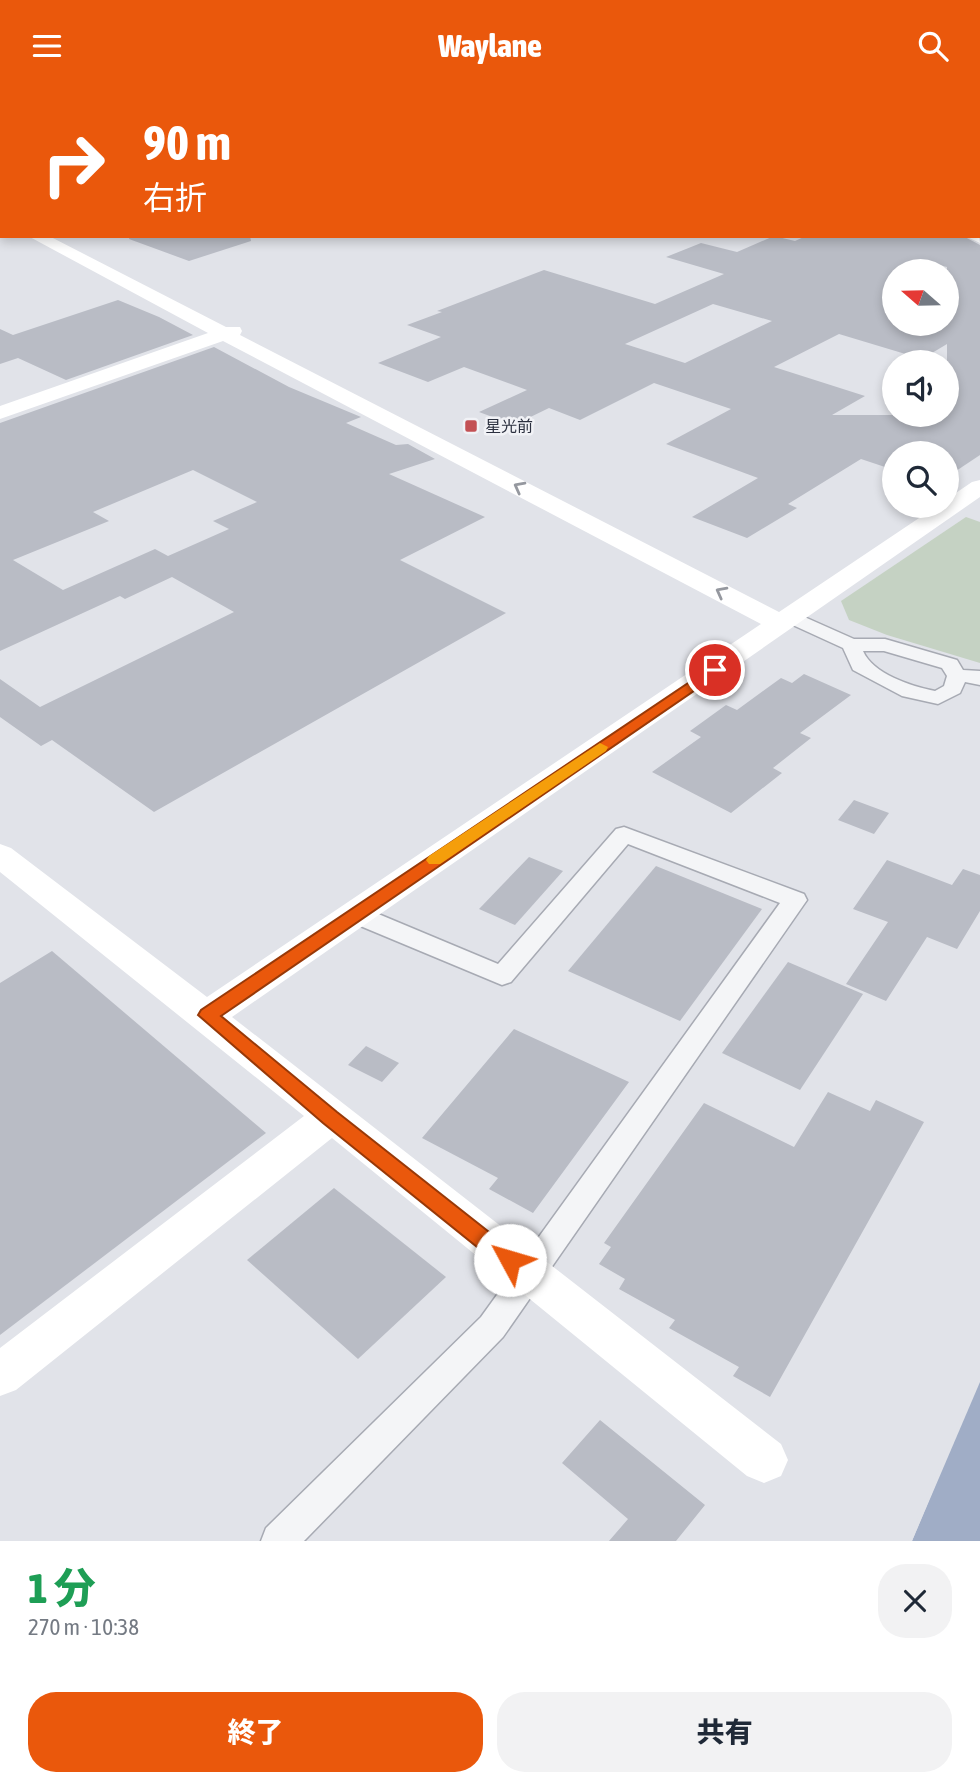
<!DOCTYPE html>
<html lang="ja">
<meta charset="utf-8">
<style>
:root{--surface:#fff;--page:#f2f2f3;--text:#1f2937;--muted:#747a83;--accent:#ea580c}
body{margin:0;font-family:"Asap Condensed","Noto Sans JP",sans-serif;background:var(--page);color:var(--text);height:100vh;display:flex;flex-direction:column;font-size:26px;white-space:nowrap}
*{box-sizing:border-box;margin:0}
p{font-size:23px;color:var(--muted)}
.icon{flex:none;width:38px;height:38px;fill:none;stroke:currentColor;stroke-width:2;stroke-linecap:round;stroke-linejoin:round}
.map{position:relative;height:1450px;overflow:hidden}
.details{display:flex;flex-direction:column;background:var(--surface);flex:1}
.details>*{flex:none}
.guide{position:absolute;left:0px;top:0px;width:980px;height:147px;box-shadow:0 4px 10px #0003;background:#ea580c;color:#fff;overflow:hidden}
.needle{width:46px;rotate:290deg}
.buttons{position:absolute;left:882px;top:168px;display:grid;gap:14px}
.buttons a{display:grid;place-items:center;width:77px;height:77px;border-radius:50%;background:var(--surface);box-shadow:0 4px 10px #0003;font-size:35px}
.pin{position:absolute;display:grid;place-items:center;width:60px;height:60px;color:#fff;margin:-30px;border:4px solid #fff;border-radius:50%;box-shadow:0 2px 7px #0007}
.me{position:absolute;width:77px;margin:-38px;rotate:309deg;stroke-linejoin:round;filter:drop-shadow(0 0 5px #0008)}
.turn{display:flex;align-items:center;gap:24px;height:147px;padding:0 28px;font-size:32px}
.turn .icon{width:91px;height:91px;stroke-width:2.5}
.turn b{display:block;font-size:49px;line-height:60px}
.round{display:grid;place-items:center;flex:none;width:74px;height:74px;border-radius:28px;background:var(--page)}
.head{display:flex;align-items:center;justify-content:space-between;height:119px;padding:0 28px}
h1{font-size:42px;font-weight:800;line-height:52px;color:#1e9e55}
.primary-button{display:flex;gap:14px;margin-top:auto;padding:14px 28px}
.primary-button a{flex:1;height:80px;border-radius:28px;background:var(--accent);color:#fff;font-size:28px;font-weight:800;line-height:80px;text-align:center}
.primary-button a+a{background:var(--page);color:var(--text)}
header{display:flex;justify-content:space-between;align-items:center;height:91px;padding:0 28px;background:var(--accent);color:#fff;font-size:32px;font-weight:800}
.map>svg:first-child{display:block}
.green{fill:#c5d2c3}
.water{fill:#a0adc6}
.pier{fill:#e1e3e9}
.building{fill:#b9bcc5;fill-rule:evenodd}
.lines{fill:none;stroke-linecap:round;stroke-linejoin:round}
.street-casing{stroke:#a7aab3;stroke-width:3}
.street{fill:#f4f5f7;fill-rule:evenodd}
.secondary{fill:#fff;fill-rule:evenodd}
.oneway{stroke:#95989f}
.route{fill:#ea580c;stroke:#983908;stroke-width:2}
.slow{fill:#f59e0b}
.poi-dot{fill:#c35154;stroke:#f1f2f6;stroke-width:2.5}
.labels{text-anchor:middle;dominant-baseline:central;stroke-width:5;stroke-linejoin:round;paint-order:stroke}
.far-poi-label{font-size:16px;fill:#2b303f;stroke:#f1f2f6;text-anchor:start}
</style>
<header><svg class="icon" aria-label="menu" viewBox="0 0 24 24"><path d="M4 6h16M4 12h16M4 18h16"/></svg>Waylane<svg class="icon" aria-label="search" viewBox="0 0 24 24"><circle cx="10" cy="10" r="6"/><path d="M15 15l6 6"/></svg></header>
<div class="map">
<svg width="980" height="1450" viewBox="0 0 980 1450">
<rect width="100%" height="100%" fill="#e1e3e9"/>
<path class="green" d="M966 426 980 431V572L887 544 849 529 841 510Z"/>
<g class="water">
<path d="M754 0H980V70L978 2Z"/>
<path d="M980 1291V1450H912Z"/>
</g>
<path class="pier" d="M980 1287 912 1450H908L977 1289Z"/>
<g class="building">
<path d="M130 145H250L251 150 189 170 129 148Z"/>
<path d="M774 145 795 150 806 145H963L980 154V364L947 386V362H894V379L861 368 788 413 797 417 747 447 692 426 758 387 666 353 731 318 654 292 580 329 549 317 514 334 479 321 527 299 464 276 428 291 378 272 441 246 407 234 442 221 437 220 544 179 655 213 724 183 666 166 701 152 737 161ZM919 169 947 176V233H894V180ZM713 213 772 230 685 272 625 253ZM839 243 922 268 947 253V324H832L865 305 774 276Z"/>
<path d="M118 209 159 226 193 244 66 289 18 267 0 273V238L13 244Z"/>
<path d="M214 256 289 296 361 326 346 332 396 354 408 353 435 368 389 383 485 426 400 469 506 522 154 721 52 649 41 655 0 626V588L40 616 234 521 172 486 125 508 120 505 0 560V332ZM193 379 257 411 213 430 229 438 168 465 155 458 63 499 13 469 109 430 93 421Z"/>
<path d="M804 583 851 604 800 642 811 647 773 677 782 682 731 722 652 681 701 646 690 640 726 614 737 619 781 587 792 592Z"/>
<path d="M854 709 889 722 874 743 838 729Z"/>
<path d="M529 766 563 780 515 834 479 818Z"/>
<path d="M887 769 952 794 963 778 980 784V820L957 858 927 846 886 910 846 893 888 831 853 818Z"/>
<path d="M656 775 762 818 680 930 568 880Z"/>
<path d="M52 860 266 1042 0 1244V892Z"/>
<path d="M788 871 863 903 800 999 722 962Z"/>
<path d="M514 938 629 991 533 1122 489 1098 498 1087 422 1047Z"/>
<path d="M366 955 399 972 382 991 348 974Z"/>
<path d="M828 1001 870 1020 876 1009 924 1031 770 1306 733 1285 739 1276 669 1237 675 1229 619 1198 625 1188 599 1173 611 1156 604 1152 704 1012 794 1056Z"/>
<path d="M334 1097 446 1186 358 1268 247 1169Z"/>
<path d="M600 1329 705 1414 676 1450H609L628 1428 562 1372Z"/>
</g>
<g class="lines">
<g class="street-casing">
<g id="street">
<path d="M791 520 854 548H885L957 569 963 579 980 580V594L965 591 960 602 938 613 902 605 853 579 843 557 784 530 781 526 784 522ZM863 560H884L942 577 947 585 944 595 935 600C911 595 873 583 863 560Z"/>
<path d="M624 736 804 803 807 809 503 1246 304 1450H261L266 1437 481 1226 780 812 628 753 511 891 502 894 346 829 343 823 346 817 355 815 364 817 498 873 616 738Z"/>
</g>
</g>
<use href="#street" class="street"/>
<g class="secondary">
<path d="M0 121 2 122V132L0 131Z"/>
<path d="M978 141 980 152 965 145H978Z"/>
<path d="M28 145H49L226 236H240L242 240 240 244 779 521 937 415H947V408L972 391 980 389V406L232 926 781 1353 788 1369 781 1385 764 1392 747 1385 332 1047 16 1299 0 1305V1257L304 1025 0 781V753L11 757 207 906 761 533 223 250 0 328V315L208 242Z"/>
</g>
</g>
<defs><path id="oneway-chevron" d="M-2-3.5L2.5 0L-2 3.5" fill="none" stroke-width="1.6" stroke-linecap="round" stroke-linejoin="round" transform="scale(1.75)"/></defs>
<g class="oneway">
<use href="#oneway-chevron" transform="translate(519 396) rotate(-152)"/>
<use href="#oneway-chevron" transform="translate(721 501) rotate(-152)"/>
</g>
<path class="route" d="M715 574 722 579 720 582 221 925 337 1021 517 1163 521 1169 517 1176 510 1179 502 1176 323 1032 198 924 201 919Z"/>
<path class="slow" d="M600 652 608 656 606 660 440 773H429L426 769 429 765Z"/>
<rect class="poi-dot" x="464" y="328" width="14" height="14" rx="3.5"/>
<g class="labels">
<g class="far-poi-label">
<text x="485" y="335">星光前</text>
</g>
</g>
</svg>
<div class="buttons">
<a><svg class="needle" viewBox="-14 -14 28 28"><path d="M0-13l5 13h-10z" fill="#e53935"/><path d="M0 13l5-13h-10z" fill="#747a83"/></svg></a>
<a><svg class="icon" aria-label="sound" viewBox="0 0 24 24"><path d="M4 9h4l5-4v14l-5-4H4zM17 9q2 3 0 6"/></svg></a>
<a><svg class="icon" aria-label="search" viewBox="0 0 24 24"><circle cx="10" cy="10" r="6"/><path d="M15 15l6 6"/></svg></a>
</div>
<div class="pin" style="left:715px;top:579px;background:#d93025"><svg class="icon" aria-label="arrive" viewBox="0 0 24 24"><path d="M6 21V4h12l-3 4 3 4H6"/></svg></div>
<svg class="me" style="left:510px;top:1169px" viewBox="-20 -20 40 40"><circle r="19" fill="#fff"/><path d="M0-13L10 11 0 6-10 11z" fill="#ea580c"/></svg>
<div class="guide">
<div class="turn"><svg class="icon" aria-label="right" viewBox="0 0 24 24"><path d="M7 20v-9h11M14 6l5 5-5 5"/></svg><div><b>90 m</b>右折</div></div>
</div>
</div>
<section class="details">
<div class="head"><div><h1>1 分</h1><p>270 m · 10:38</p></div><a class="round"><svg class="icon" aria-label="close" viewBox="0 0 24 24"><path d="M6 6l12 12M18 6L6 18"/></svg></a></div>
<div class="primary-button"><a>終了</a><a>共有</a></div>
</section>
